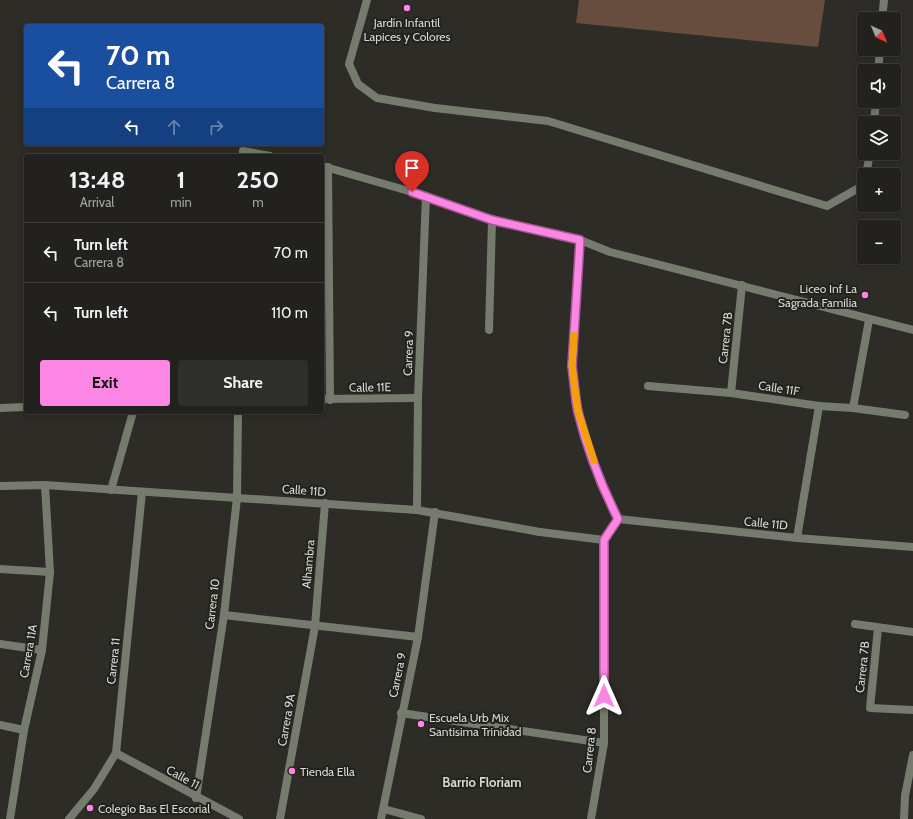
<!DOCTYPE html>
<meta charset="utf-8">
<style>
:root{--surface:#22211d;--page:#2e2e2a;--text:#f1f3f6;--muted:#a2a3a4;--line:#3f3e3b;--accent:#fc86e4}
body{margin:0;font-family:Cabin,sans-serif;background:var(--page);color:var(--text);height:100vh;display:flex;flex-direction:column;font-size:15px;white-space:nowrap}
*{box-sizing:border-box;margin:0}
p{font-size:13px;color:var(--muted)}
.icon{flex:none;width:22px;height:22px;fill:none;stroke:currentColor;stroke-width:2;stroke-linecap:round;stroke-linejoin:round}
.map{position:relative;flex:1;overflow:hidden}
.side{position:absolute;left:24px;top:154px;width:300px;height:260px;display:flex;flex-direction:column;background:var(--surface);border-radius:4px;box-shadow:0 2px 6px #0003,0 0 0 1px var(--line)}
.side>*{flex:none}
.banner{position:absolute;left:24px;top:24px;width:300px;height:122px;border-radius:4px;box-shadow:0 2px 6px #0003,0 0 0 1px var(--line);background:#1a4fa0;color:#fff;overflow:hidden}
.needle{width:26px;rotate:136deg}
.fabs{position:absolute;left:857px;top:12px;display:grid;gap:8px}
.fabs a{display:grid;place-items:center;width:44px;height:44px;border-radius:4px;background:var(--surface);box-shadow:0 2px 6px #0003,0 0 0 1px var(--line);font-size:20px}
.pin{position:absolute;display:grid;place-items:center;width:34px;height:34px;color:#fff;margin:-41px -17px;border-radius:50% 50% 50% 0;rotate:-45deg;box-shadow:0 0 4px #0007}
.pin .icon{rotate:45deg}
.me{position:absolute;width:44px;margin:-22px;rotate:0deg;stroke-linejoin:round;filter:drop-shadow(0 0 3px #0008)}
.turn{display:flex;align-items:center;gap:14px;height:84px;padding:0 16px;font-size:18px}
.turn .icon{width:52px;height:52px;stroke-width:2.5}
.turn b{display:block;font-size:28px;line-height:34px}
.lanes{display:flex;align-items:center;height:38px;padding:0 16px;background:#0003;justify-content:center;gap:20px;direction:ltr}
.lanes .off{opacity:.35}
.eta{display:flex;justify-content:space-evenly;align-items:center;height:68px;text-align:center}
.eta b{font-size:24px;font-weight:800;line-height:28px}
.primary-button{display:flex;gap:8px;margin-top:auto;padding:8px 16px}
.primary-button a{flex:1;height:46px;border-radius:4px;background:var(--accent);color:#111;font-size:16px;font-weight:800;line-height:46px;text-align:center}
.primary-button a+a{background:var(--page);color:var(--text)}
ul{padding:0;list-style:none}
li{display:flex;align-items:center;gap:12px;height:60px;padding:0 16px;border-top:1px solid var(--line)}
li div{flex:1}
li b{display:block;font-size:15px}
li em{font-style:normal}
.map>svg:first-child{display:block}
.pitch{fill:#664d3e}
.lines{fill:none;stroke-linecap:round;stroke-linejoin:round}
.pedestrian{stroke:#757c6e;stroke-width:8}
.minor{stroke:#757c6e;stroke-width:8}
.route-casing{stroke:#a45794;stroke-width:10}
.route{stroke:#fc86e4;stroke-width:7}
.slow{stroke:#f59e0b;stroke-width:7}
.poi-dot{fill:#fc86e4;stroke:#23231d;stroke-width:1.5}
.labels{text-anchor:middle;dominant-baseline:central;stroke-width:4;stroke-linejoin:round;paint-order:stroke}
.poi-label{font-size:12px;fill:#d8d8d4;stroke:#23231d;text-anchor:start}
.street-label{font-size:12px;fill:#d8d8d4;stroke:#23231d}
.neighbourhood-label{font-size:13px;font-weight:bold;fill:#d5d4cd;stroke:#23231d}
</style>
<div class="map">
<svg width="913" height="819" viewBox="0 0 913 819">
<rect width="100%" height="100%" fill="#2d2c27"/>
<path class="pitch" d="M579 0H825L818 47 576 23Z"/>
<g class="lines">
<path class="pedestrian" d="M540 532 604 540"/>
<g class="minor">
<path d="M367 0 349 64 358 84 377 98 435 108 548 121 827 206 864 185"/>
<path d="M882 19 884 0"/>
<path d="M878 71 880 49"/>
<path d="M874 123 876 101"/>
<path d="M243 156V151L270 156"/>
<path d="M322 166 426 196 492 220 580 240 610 252 913 330"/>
<path d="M328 167 330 400"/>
<path d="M866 175 870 153"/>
<path d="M580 240 572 366 578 411 601 485 618 519"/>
<path d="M489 330 492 220"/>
<path d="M648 386 731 393 819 406 853 408 905 415"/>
<path d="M731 393 742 285"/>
<path d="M322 399 418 398"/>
<path d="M0 408 26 407"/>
<path d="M853 408 869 320"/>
<path d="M0 486 45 485 417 510 540 532"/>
<path d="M111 490 133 412"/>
<path d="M417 510 418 398 426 196"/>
<path d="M618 519 797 538 913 547"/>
<path d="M797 538 819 406"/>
<path d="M0 569 50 572"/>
<path d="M224 615 418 637"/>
<path d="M855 624 913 632"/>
<path d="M878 628 870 708 913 710"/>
<path d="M0 644 42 650"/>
<path d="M401 713 604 743"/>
<path d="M0 725 24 730"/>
<path d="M116 753 239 819"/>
<path d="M196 798 224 615 237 498 238 412"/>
<path d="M384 809 421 819"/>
<path d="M10 819 24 730 42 650 50 572 45 485"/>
<path d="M69 819 94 789 116 753 142 492"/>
<path d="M280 819 315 626 325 503"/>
<path d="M381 819 418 637 435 512"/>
<path d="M591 819 604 743V540L618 519"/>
<path d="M904 819 905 796 913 755"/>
</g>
</g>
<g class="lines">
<g class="route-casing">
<path id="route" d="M412 192 492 220 580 240 572 366C574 381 575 397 578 412 587 449 601 485 618 519L604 540V696"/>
</g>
<use href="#route" class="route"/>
<path class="slow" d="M574 335 572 366 578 411 594 461"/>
</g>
<g class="poi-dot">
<circle cx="407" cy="8" r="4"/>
<circle cx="865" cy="295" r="4"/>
<circle cx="421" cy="724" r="4"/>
<circle cx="292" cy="771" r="4"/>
<circle cx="90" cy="808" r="4"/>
</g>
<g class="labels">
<g class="poi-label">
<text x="407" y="22" text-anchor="middle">Jardín Infantil<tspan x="407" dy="14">Lapices y Colores</tspan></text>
<text x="857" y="288" text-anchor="end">Liceo Inf La<tspan x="857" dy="14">Sagrada Familia</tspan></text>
<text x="429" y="717">Escuela Urb Mix<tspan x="429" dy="14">Santisima Trinidad</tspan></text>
<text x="300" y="771">Tienda Ella</text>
<text x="98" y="808">Colegio Bas El Escorial</text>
</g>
<g class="street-label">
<text transform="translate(725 338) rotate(-84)">Carrera 7B</text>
<text transform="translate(408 353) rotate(-88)">Carrera 9</text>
<text transform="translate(370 387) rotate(-1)">Calle 11E</text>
<text transform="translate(779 388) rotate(9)">Calle 11F</text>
<text transform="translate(304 490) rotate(4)">Calle 11D</text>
<text transform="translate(766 523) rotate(6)">Calle 11D</text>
<text transform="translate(308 564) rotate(-85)">Alhambra</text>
<text transform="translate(212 604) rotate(-83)">Carrera 10</text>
<text transform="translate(28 651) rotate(-80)">Carrera 11A</text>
<text transform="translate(113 661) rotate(-84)">Carrera 11</text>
<text transform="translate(862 667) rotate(-84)">Carrera 7B</text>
<text transform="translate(397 675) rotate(-78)">Carrera 9</text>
<text transform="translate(286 720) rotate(-80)">Carrera 9A</text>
<text transform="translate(589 750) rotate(-84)">Carrera 8</text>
<text transform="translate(183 777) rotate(29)">Calle 11</text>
</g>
<g class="neighbourhood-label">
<text x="482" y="782">Barrio Floriam</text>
</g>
</g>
</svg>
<div class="fabs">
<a><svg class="needle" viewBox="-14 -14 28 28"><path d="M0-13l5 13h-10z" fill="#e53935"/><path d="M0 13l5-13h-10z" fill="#a2a3a4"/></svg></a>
<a><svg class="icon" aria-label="sound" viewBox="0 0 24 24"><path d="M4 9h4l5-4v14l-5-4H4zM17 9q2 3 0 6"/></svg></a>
<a><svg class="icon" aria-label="layers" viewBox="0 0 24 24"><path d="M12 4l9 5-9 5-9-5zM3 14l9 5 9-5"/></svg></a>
<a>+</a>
<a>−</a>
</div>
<div class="pin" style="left:412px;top:192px;background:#d93025"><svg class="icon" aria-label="arrive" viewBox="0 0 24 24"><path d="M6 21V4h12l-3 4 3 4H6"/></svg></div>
<svg class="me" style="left:604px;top:696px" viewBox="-20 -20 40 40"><path d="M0-17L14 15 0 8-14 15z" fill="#fc86e4" stroke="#fff" stroke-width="4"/></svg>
<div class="banner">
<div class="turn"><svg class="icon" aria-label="left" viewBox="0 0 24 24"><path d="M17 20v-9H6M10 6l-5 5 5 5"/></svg><div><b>70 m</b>Carrera 8</div></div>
<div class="lanes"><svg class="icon" aria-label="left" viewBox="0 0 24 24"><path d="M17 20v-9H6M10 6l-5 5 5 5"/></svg><svg class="icon off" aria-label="ahead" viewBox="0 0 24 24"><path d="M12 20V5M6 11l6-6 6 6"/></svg><svg class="icon off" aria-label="right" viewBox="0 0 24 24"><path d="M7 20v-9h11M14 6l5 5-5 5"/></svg></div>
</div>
<section class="side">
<div class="eta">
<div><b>13:48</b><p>Arrival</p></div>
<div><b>1</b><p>min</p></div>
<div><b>250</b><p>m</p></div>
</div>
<ul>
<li><svg class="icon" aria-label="left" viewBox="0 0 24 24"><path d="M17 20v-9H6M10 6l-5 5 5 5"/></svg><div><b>Turn left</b><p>Carrera 8</p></div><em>70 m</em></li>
<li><svg class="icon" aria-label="left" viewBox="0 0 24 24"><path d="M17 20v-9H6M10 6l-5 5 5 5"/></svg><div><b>Turn left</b></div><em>110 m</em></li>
</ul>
<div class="primary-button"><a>Exit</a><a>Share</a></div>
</section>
</div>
